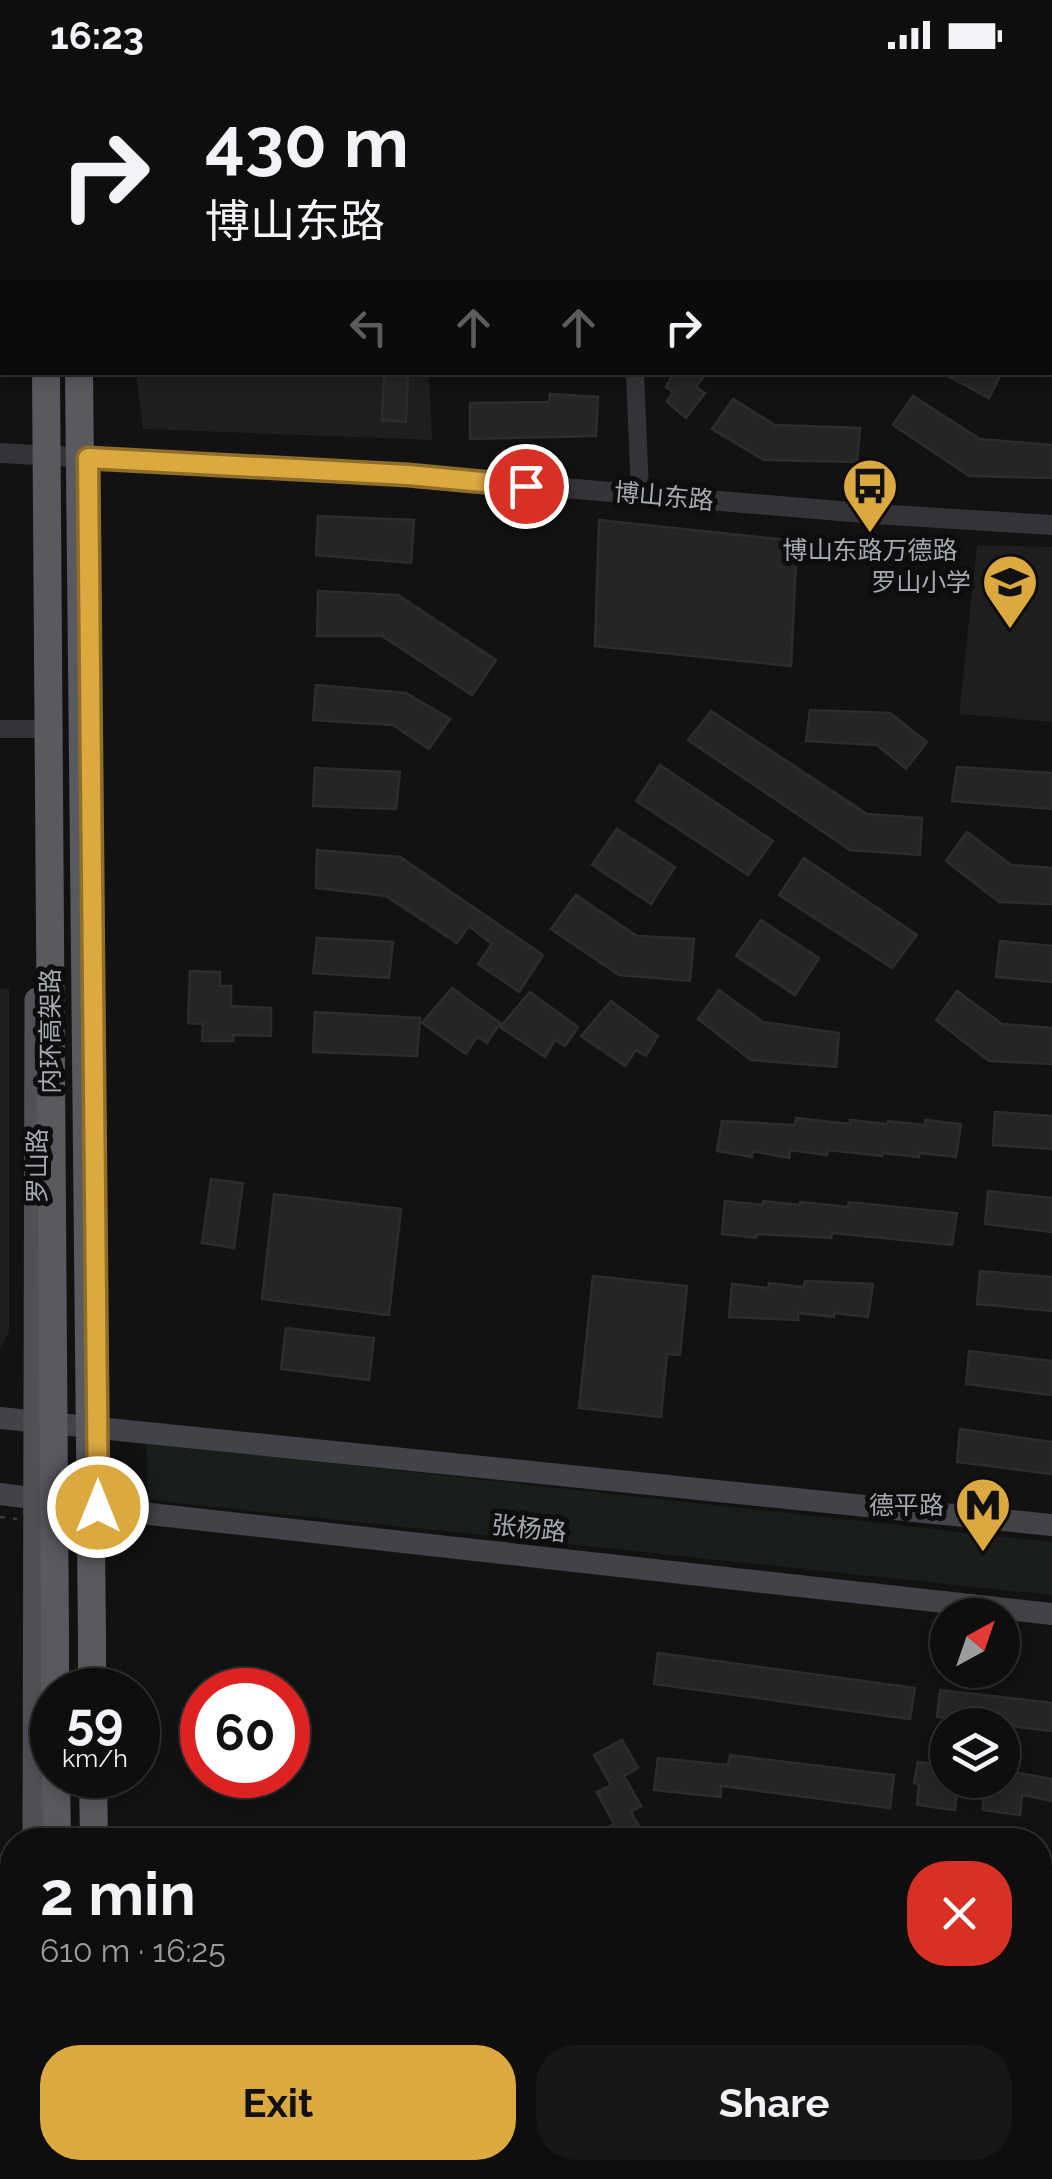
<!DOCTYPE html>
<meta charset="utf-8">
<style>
:root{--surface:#0e0e0e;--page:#171717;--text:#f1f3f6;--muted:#9b9c9e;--line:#2e2e2e;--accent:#dca941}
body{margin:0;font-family:Raleway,"Noto Sans SC",sans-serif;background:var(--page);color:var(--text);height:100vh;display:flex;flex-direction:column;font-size:38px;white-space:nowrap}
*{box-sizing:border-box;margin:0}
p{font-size:32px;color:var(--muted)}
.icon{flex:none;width:55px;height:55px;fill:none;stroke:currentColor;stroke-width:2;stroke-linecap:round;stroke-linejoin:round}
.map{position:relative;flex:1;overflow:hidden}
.panel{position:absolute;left:0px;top:1758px;width:1052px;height:352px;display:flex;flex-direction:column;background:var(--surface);border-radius:40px 40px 0 0;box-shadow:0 5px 15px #0003,0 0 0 2px var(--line)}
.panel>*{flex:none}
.guide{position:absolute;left:0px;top:0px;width:1052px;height:305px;box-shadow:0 5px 15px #0003,0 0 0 2px var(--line);background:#0e0e0e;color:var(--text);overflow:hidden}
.needle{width:65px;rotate:40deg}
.buttons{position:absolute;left:930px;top:1528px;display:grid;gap:20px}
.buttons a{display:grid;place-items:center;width:90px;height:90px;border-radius:50%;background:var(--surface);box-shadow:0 5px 15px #0003,0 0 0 2px var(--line);font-size:50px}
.speed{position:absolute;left:30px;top:1598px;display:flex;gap:20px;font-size:50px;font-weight:700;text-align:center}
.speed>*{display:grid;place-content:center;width:130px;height:130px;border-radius:50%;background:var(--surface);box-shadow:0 5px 15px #0003,0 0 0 2px var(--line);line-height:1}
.speed small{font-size:25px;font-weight:400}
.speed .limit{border:15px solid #d22;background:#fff;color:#111}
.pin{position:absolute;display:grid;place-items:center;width:85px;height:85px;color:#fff;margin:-42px;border:5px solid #fff;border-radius:50%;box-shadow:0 2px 10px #0007}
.me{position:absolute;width:110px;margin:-55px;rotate:0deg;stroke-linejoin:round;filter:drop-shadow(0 0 8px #0008)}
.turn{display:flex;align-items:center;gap:35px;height:210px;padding:0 40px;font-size:45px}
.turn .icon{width:130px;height:130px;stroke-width:2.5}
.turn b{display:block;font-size:70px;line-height:85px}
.lanes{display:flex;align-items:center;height:95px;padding:0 40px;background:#0003;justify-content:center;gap:50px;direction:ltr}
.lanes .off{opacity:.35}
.round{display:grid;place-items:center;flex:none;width:105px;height:105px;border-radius:40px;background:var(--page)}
.headline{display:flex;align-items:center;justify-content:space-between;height:170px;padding:0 40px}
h1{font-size:60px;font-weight:700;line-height:75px}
.button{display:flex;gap:20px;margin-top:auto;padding:20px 40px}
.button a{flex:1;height:115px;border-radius:40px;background:var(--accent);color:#111;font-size:40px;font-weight:700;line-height:115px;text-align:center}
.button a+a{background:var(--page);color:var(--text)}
.status{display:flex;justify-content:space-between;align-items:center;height:70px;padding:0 50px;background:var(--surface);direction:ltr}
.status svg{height:28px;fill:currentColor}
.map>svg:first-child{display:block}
.built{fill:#1e1e20}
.green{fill:#191e1a}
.building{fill:#252527;stroke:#2c2c2f;stroke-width:2.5}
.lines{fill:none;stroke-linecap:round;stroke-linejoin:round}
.path{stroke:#3a3b3f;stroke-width:2.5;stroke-dasharray:5 8;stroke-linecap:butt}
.minor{stroke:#343438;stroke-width:18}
.tertiary{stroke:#343438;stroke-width:20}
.secondary{stroke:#424348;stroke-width:22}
.primary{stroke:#505157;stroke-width:25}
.trunk{stroke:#585a60;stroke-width:28}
.trunk-bridge{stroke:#585a60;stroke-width:28}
.route-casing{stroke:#8f6e2a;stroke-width:25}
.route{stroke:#dca941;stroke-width:18}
.labels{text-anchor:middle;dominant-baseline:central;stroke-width:10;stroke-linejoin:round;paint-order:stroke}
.street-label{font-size:25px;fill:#a5a9b2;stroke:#0d0d0e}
.poi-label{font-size:25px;fill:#a5a9b2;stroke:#0d0d0e;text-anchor:end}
</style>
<div class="status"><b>16:23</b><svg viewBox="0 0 49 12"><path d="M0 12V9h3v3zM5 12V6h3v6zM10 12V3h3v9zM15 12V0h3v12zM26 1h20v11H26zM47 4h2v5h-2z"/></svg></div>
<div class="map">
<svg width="1052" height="2109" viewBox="0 0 1052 2109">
<rect width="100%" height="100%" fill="#121213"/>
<g class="built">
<path d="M136 303H429L432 370 143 359Z"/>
<path d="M977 475 1052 477V652L959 644Z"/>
<path d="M0 918 9 919V1261L0 1280Z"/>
</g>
<path class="green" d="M146 1373 1052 1472V1525L148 1430Z"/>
<g class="building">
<path d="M384 302H408L406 352 382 350Z"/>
<path d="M674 302H707L696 317 705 323 686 348 667 332 673 322 666 317Z"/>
<path d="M940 302H1002L989 328Z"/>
<path d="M550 324 598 327 596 366 470 369V333L549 332Z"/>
<path d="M913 326 980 369 1052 375V408L969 406 893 355Z"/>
<path d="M733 329 775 355 860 358 857 392 764 390 712 359Z"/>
<path d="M318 446 414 450 411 493 316 485Z"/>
<path d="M599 450 797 471 791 596 595 576Z"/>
<path d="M318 521 398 525 496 590 472 625 382 566H317Z"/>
<path d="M316 615 406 623 450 649 429 679 393 655 313 650Z"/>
<path d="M810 640 890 643 927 672 906 699 877 675 806 671Z"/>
<path d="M711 641 867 744 922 748 920 785 850 780 688 670Z"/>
<path d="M660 695 773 771 748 805 636 731Z"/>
<path d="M957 697 1052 703V739L952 731Z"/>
<path d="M315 698 400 702 396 739 313 736Z"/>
<path d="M617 759 675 797 651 834 592 795Z"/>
<path d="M967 762 1011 795 1052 798V834L999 832 946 791Z"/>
<path d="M317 780 400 787 543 885 519 922 478 894 492 874 469 856 457 873 386 826 316 818Z"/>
<path d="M804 788 917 865 892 898 779 825Z"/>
<path d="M576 825 637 866 694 869 690 911 619 905 551 859Z"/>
<path d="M761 850 819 888 795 925 736 886Z"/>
<path d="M317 868 393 872 389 908 313 903Z"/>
<path d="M1000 871 1052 876V912L996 907Z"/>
<path d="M190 901 220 902V916H231V936L271 938V966L233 965V971H202L203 954 188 953Z"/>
<path d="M452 918 500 953 487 973 477 967 466 984 422 953Z"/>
<path d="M719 920 763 952 839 963 836 997 751 990 698 949Z"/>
<path d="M957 921 1002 954 1052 958V994L989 991 936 950Z"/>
<path d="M530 922 578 957 565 976 555 970 545 987 500 957Z"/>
<path d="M611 931 658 966 646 986 636 980 625 996 581 966Z"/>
<path d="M315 942 420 948 417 986 313 982Z"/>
<path d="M995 1042 1052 1046V1079L993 1075Z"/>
<path d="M796 1048 850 1054V1050L887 1054 888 1051 925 1055V1050L961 1054 956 1087 919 1083V1087L882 1083V1086L828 1080 827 1085 790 1080 789 1088 753 1081 752 1087 717 1081 722 1051 795 1055Z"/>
<path d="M211 1109 243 1113 234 1178 202 1173Z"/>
<path d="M988 1121 1052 1128V1162L985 1154Z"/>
<path d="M274 1124 401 1139 389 1245 262 1229Z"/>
<path d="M725 1131 763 1135V1131L800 1135V1132L848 1137 849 1132 957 1143 952 1175 832 1163 831 1168 757 1164 756 1168 722 1164Z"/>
<path d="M980 1201 1052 1207V1241L977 1234Z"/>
<path d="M593 1206 687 1216 680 1285 667 1284 661 1347 579 1338Z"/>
<path d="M805 1211 873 1214 868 1247 834 1243V1247L798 1243V1250L729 1247 732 1214 768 1218 769 1213 804 1217Z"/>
<path d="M286 1258 374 1268 369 1310 281 1299Z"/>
<path d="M969 1281 1052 1291V1325L966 1314Z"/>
<path d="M960 1359 1052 1372V1404L957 1392Z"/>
<path d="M658 1583 915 1618 910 1649 654 1614Z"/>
<path d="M940 1620 1052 1633V1661L937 1647Z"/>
<path d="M622 1670 638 1698 624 1706 641 1736 631 1742 647 1770H611L605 1759 614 1754 597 1722 611 1715 594 1685Z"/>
<path d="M730 1685 894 1705 890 1738 721 1716V1727L654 1720 658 1688 728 1695Z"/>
<path d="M918 1692 948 1696V1710H958L955 1740 917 1735 919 1714 914 1713Z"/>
<path d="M1002 1700 1052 1709V1731L1022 1725 1020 1745 983 1740 984 1710H1002Z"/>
</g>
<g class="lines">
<path class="path" d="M0 1447 17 1449"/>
<g class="minor">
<path d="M620 0V2"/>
<path d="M635 302 640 424"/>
<path d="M0 659H36"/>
</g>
<g class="tertiary">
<path d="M0 383 408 405 875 444 1052 455"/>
<path d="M1047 2109 1052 2108"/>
</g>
<g class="secondary">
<path d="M0 1348 1052 1455"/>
<path d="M0 1424 159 1445 1052 1544"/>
</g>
<g class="primary">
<path d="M0 30 2 48"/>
<path d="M35 1770 37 930"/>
<path d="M0 2007 12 1954"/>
<path d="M180 2098 181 2109"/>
</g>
<g class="trunk">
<path d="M7 0 8 2"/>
<path d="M44 0 45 2"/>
<path d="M55 1563V1620"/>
<path d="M92 1568V1620"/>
<path d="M56 1705 57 1770"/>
<path d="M93 1705 94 1770"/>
<path d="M59 2098V2109"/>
<path d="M94 2109V2098"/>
</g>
<g class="trunk-bridge">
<path d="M46 302 55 1563"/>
<path d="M79 302 92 1568"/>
</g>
</g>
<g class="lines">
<g class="route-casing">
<path id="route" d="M98 1437 88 388 408 405 526 416"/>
</g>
<use href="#route" class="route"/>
</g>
<defs>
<g id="bus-pin" transform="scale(2.875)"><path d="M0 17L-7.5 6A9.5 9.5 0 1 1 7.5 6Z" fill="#dca941" stroke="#0d0d0e"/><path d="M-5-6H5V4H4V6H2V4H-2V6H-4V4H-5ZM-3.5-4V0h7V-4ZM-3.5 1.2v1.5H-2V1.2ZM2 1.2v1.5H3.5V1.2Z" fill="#111"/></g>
<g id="school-pin" transform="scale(2.875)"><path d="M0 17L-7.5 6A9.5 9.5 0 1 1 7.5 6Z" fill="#dca941" stroke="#0d0d0e"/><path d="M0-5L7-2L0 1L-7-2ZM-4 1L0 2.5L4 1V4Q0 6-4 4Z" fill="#111"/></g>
<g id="metro-pin" transform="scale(2.875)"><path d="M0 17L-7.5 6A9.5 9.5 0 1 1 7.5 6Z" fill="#dca941" stroke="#0d0d0e"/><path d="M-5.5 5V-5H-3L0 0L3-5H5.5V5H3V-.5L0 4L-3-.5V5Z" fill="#111"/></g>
</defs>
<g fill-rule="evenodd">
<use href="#bus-pin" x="870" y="416"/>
<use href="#school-pin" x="1010" y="512"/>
<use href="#metro-pin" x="983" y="1435"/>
</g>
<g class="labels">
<g class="street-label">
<text transform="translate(664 426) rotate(5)">博山东路</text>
<text transform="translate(50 961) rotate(-90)">内环高架路</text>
<text transform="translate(37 1096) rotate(-90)">罗山路</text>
<text transform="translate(529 1458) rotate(6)">张杨路</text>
</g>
<g class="poi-label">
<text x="870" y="480" text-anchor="middle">博山东路万德路</text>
<text x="971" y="512">罗山小学</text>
<text x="944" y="1435">德平路</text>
</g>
</g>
</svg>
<div class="buttons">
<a><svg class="needle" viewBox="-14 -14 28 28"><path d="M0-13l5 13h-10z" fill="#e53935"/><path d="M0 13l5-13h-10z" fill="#9b9c9e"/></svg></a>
<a><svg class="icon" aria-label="layers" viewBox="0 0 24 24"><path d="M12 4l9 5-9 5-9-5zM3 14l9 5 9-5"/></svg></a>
</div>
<div class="speed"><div>59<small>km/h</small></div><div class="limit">60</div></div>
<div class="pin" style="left:526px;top:416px;background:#d93025"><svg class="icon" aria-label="arrive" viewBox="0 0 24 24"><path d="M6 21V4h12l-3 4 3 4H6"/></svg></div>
<svg class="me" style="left:98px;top:1437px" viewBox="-20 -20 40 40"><circle r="17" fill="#dca941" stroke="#fff" stroke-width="3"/><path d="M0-11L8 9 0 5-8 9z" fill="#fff"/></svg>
<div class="guide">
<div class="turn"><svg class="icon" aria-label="right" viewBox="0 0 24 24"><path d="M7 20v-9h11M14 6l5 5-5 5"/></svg><div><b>430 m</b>博山东路</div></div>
<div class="lanes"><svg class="icon off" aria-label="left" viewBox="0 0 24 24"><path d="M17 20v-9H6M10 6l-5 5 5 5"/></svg><svg class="icon off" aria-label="ahead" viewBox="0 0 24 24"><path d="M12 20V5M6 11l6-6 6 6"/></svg><svg class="icon off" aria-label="ahead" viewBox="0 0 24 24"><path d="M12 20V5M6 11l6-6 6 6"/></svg><svg class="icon" aria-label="right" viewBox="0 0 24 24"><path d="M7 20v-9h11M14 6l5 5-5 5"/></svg></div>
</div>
<section class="panel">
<div class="headline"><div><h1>2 min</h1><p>610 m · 16:25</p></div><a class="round" style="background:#d93025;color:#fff"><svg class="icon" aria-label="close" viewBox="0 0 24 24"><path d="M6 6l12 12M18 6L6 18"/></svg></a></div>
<div class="button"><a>Exit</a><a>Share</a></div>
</section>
</div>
